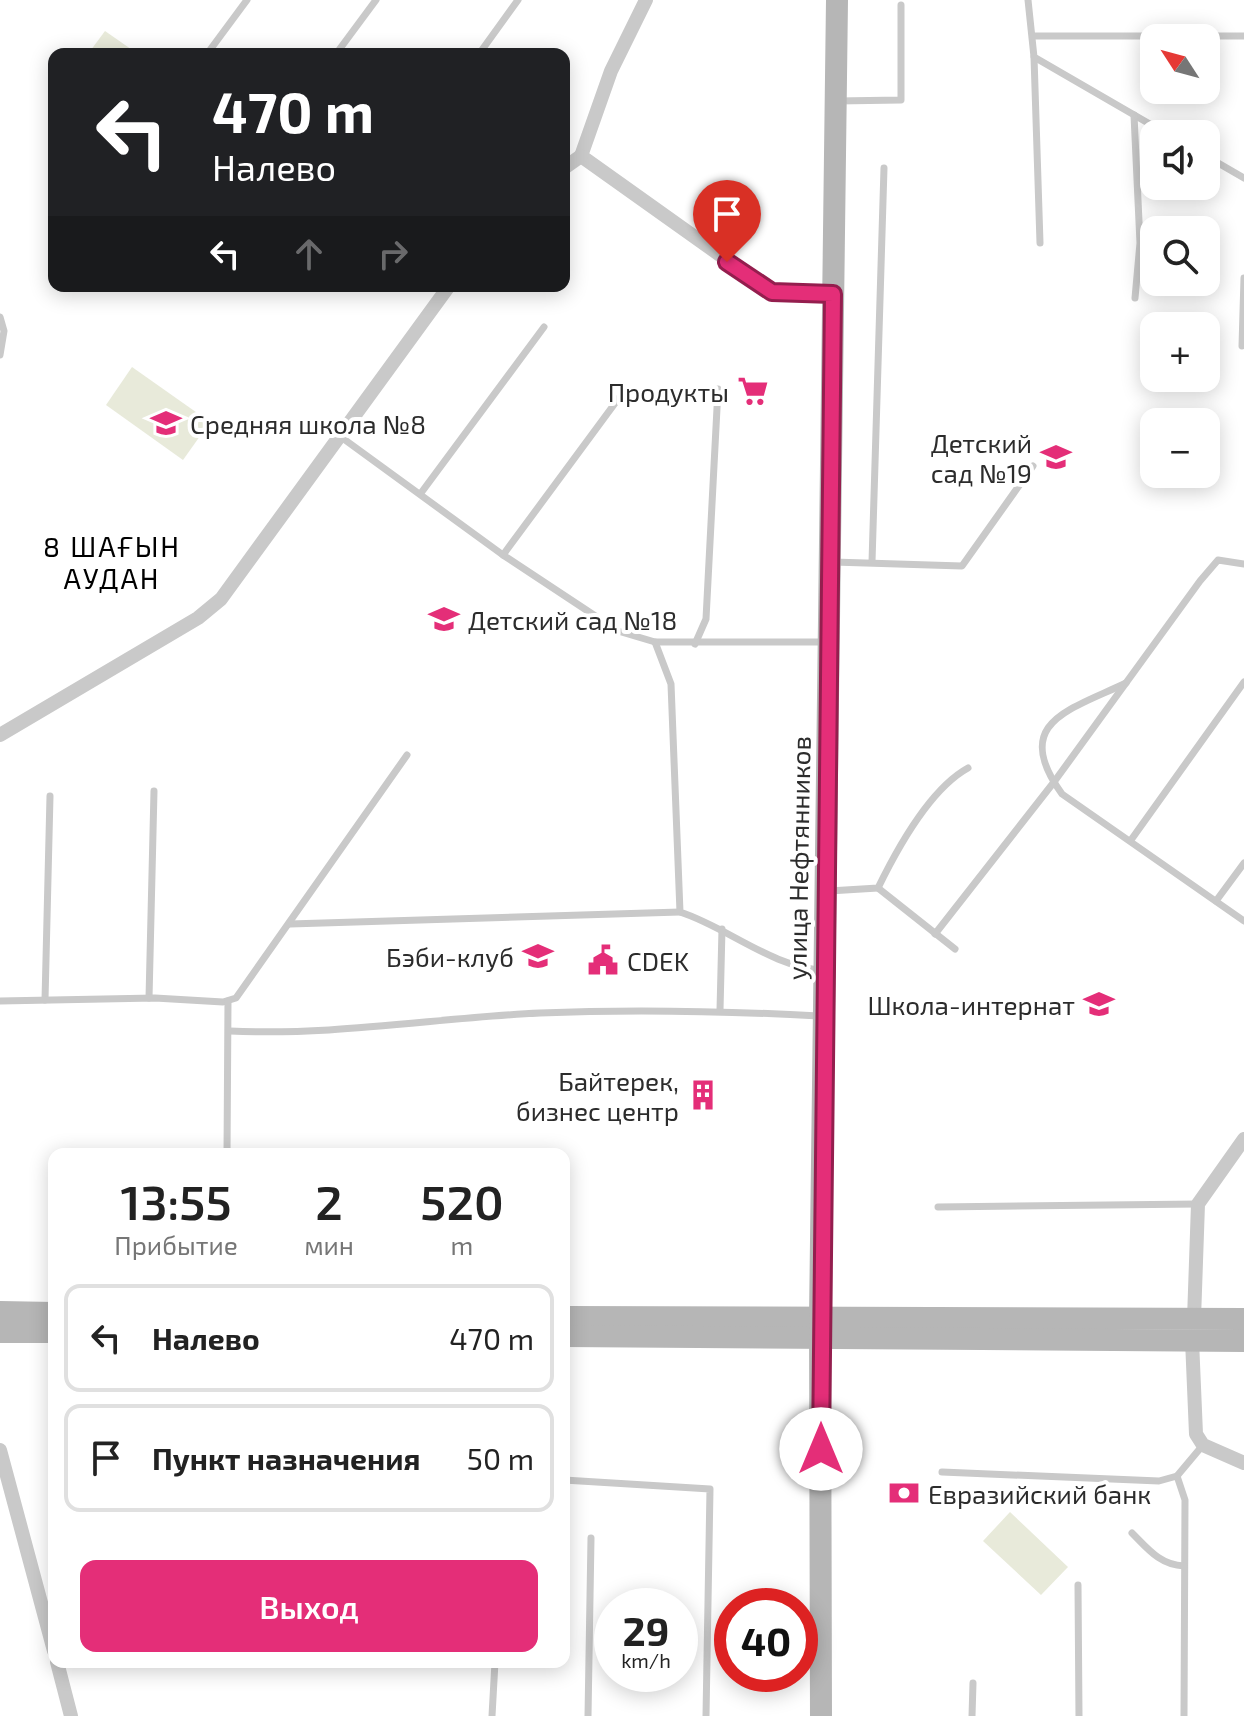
<!DOCTYPE html>
<html lang="ru">
<meta charset="utf-8">
<style>
:root{--surface:#fff;--page:#f2f2f2;--text:#222;--muted:#767676;--line:#e0e0e0;--accent:#e42e78}
body{margin:0;font-family:"Exo 2",sans-serif;background:var(--page);color:var(--text);height:100vh;display:flex;flex-direction:column;font-size:30px;white-space:nowrap}
*{box-sizing:border-box;margin:0}
p{font-size:26px;color:var(--muted)}
.icon{flex:none;width:44px;height:44px;fill:none;stroke:currentColor;stroke-width:2;stroke-linecap:round;stroke-linejoin:round}
.map{position:relative;flex:1;overflow:hidden}
.sheet{position:absolute;left:48px;top:1148px;width:522px;height:520px;display:flex;flex-direction:column;background:var(--surface);border-radius:16px;box-shadow:0 4px 20px #0003}
.sheet>*{flex:none}
.banner{position:absolute;left:48px;top:48px;width:522px;height:244px;border-radius:16px;box-shadow:0 4px 20px #0003;background:#202124;color:#fff;overflow:hidden}
.needle{width:52px;rotate:306deg}
.buttons{position:absolute;left:1140px;top:24px;display:grid;gap:16px}
.buttons a{display:grid;place-items:center;width:80px;height:80px;border-radius:16px;background:var(--surface);box-shadow:0 4px 20px #0003;font-size:40px}
.speed{position:absolute;left:594px;top:1588px;display:flex;gap:16px;font-size:40px;font-weight:700;text-align:center}
.speed>*{display:grid;place-content:center;width:104px;height:104px;border-radius:50%;background:var(--surface);box-shadow:0 4px 20px #0003;line-height:1}
.speed small{font-size:20px;font-weight:400}
.speed .limit{border:12px solid #d22;background:#fff;color:#111}
.pin{position:absolute;display:grid;place-items:center;width:68px;height:68px;color:#fff;margin:-82px -34px;border-radius:50% 50% 50% 0;rotate:-45deg;box-shadow:0 0 8px #0007}
.pin .icon{rotate:45deg}
.me{position:absolute;width:88px;margin:-44px;rotate:0deg;stroke-linejoin:round;filter:drop-shadow(0 0 6px #0008)}
.turn{display:flex;align-items:center;gap:28px;height:168px;padding:0 32px;font-size:36px}
.turn .icon{width:104px;height:104px;stroke-width:2.5}
.turn b{display:block;font-size:56px;line-height:68px}
.lanes{display:flex;align-items:center;height:76px;padding:0 32px;background:#0003;justify-content:center;gap:40px;direction:ltr}
.lanes .off{opacity:.35}
.eta{display:flex;justify-content:space-evenly;align-items:center;height:136px;text-align:center}
.eta b{font-size:48px;font-weight:600;line-height:56px}
.action{display:flex;gap:16px;margin-top:auto;padding:16px 32px}
.action a{flex:1;height:92px;border-radius:16px;background:var(--accent);color:#fff;font-size:32px;font-weight:600;line-height:92px;text-align:center}
ul{padding:0;list-style:none}
li{display:flex;align-items:center;gap:24px;height:108px;margin:0 16px 12px;padding:0 16px;border:4px solid var(--line);border-radius:16px}
li div{flex:1}
li b{display:block;font-size:30px}
li em{font-style:normal}
.map>svg:first-child{display:block}
.green{fill:#e8eada}
.lines{fill:none;stroke-linecap:round;stroke-linejoin:round}
.lane{stroke:#c9c9c9;stroke-width:7}
.street{stroke:#c9c9c9;stroke-width:14}
.secondary{stroke:#b6b6b6;stroke-width:22}
.route-casing{stroke:#941e4e;stroke-width:20}
.route{stroke:#e42e78;stroke-width:14}
.labels{text-anchor:middle;dominant-baseline:central;stroke-width:8;stroke-linejoin:round;paint-order:stroke}
.poi-label{font-size:26px;fill:#2c2c2c;stroke:#fff;text-anchor:end}
.street-label{font-size:26px;fill:#2c2c2c;stroke:#fff}
.neighbourhood-label{font-size:28px;letter-spacing:2px;fill:#000;stroke:#fff}
</style>
<div class="map">
<svg width="1244" height="1716" viewBox="0 0 1244 1716">
<rect width="100%" height="100%" fill="#fff"/>
<g class="green">
<path d="M105 31 138 54H88Z"/>
<path d="M132 367 210 422 183 460 106 405Z"/>
<path d="M1010 1512 1068 1567 1041 1595 983 1541Z"/>
</g>
<g class="lines">
<g class="lane">
<path d="M1028 0 1034 57 1167 134"/>
<path d="M1033 36H1244"/>
<path d="M207 54 247 0"/>
<path d="M336 54 376 0"/>
<path d="M479 54 518 0"/>
<path d="M1034 57 1040 243"/>
<path d="M837 101 901 100V5"/>
<path d="M1134 115 1140 243 1135 298"/>
<path d="M1206 156 1244 178"/>
<path d="M0 317 4 331 0 355"/>
<path d="M1242 346 1244 278"/>
<path d="M341 437 503 555 618 631 655 642H827"/>
<path d="M421 493 544 327"/>
<path d="M503 555 624 391"/>
<path d="M833 562 962 566 1033 466"/>
<path d="M872 562 884 168"/>
<path d="M655 642 671 684 680 912C727 927 773 968 823 970"/>
<path d="M695 644 706 619 718 389"/>
<path d="M1126 683C1070 710 1010 722 1062 794L1244 921"/>
<path d="M1131 840 1244 682"/>
<path d="M878 888 955 949"/>
<path d="M829 891 878 888C897 849 930 789 968 768"/>
<path d="M1216 901 1244 863"/>
<path d="M290 924 680 912"/>
<path d="M935 934 1054 782 1200 581 1218 560 1244 564"/>
<path d="M149 998 154 791"/>
<path d="M45 1000 50 796"/>
<path d="M0 1001 155 998 223 1002 236 998 407 755"/>
<path d="M720 1010 722 929"/>
<path d="M230 1031C334 1036 436 1018 540 1013 633 1009 726 1011 819 1016"/>
<path d="M227 1154 228 1001"/>
<path d="M938 1207 1198 1204"/>
<path d="M942 1472 1159 1481 1177 1476 1203 1445"/>
<path d="M1177 1476 1185 1500 1184 1716"/>
<path d="M564 1480 710 1489 706 1716"/>
<path d="M1132 1533C1148 1549 1160 1565 1184 1566"/>
<path d="M1078 1585 1079 1716"/>
<path d="M492 1716 495 1662"/>
<path d="M588 1716 591 1538"/>
<path d="M972 1716 973 1683"/>
</g>
<g class="street">
<path d="M646 0 611 71 581 156 772 292 833 294"/>
<path d="M564 168 581 156"/>
<path d="M0 735 198 618 221 599 449 286"/>
<path d="M1194 1319 1198 1204 1244 1139"/>
<path d="M1192 1340 1196 1434 1203 1445 1244 1463"/>
<path d="M0 1450 54 1651"/>
<path d="M57 1662 71 1716"/>
</g>
<g class="secondary">
<path d="M0 1312 54 1313"/>
<path d="M564 1317 1244 1319"/>
<path d="M0 1332H54"/>
<path d="M564 1336 1244 1341"/>
<path d="M821 1716 820 1318 837 0"/>
</g>
</g>
<g class="lines">
<g class="route-casing">
<path id="route" d="M727 262 772 292 833 294 821 1449"/>
</g>
<use href="#route" class="route"/>
</g>
<defs>
<g id="supermarket-bare" transform="scale(2.4)"><path d="M-6-5.5h2.5l.6 2H6L4.5 2H-2.5L-4.4-4H-6ZM-1.5 3.2a1.3 1.3 0 1 0 .1 0ZM3 3.2a1.3 1.3 0 1 0 .1 0Z" fill="#e42e78" stroke="#fff" stroke-width="2.5" paint-order="stroke"/></g>
<g id="school-bare" transform="scale(2.4)"><path d="M0-5L7-2L0 1L-7-2ZM-4 1L0 2.5L4 1V4Q0 6-4 4Z" fill="#e42e78" stroke="#fff" stroke-width="2.5" paint-order="stroke"/></g>
<g id="civic-bare" transform="scale(2.4)"><path d="M-.6-6.5H3V-4.5H.6V-3L4-1V1h2V6H-6V1h2V-1L-.6-3ZM-1.2 2.5V6h2.4V2.5Z" fill="#e42e78" stroke="#fff" stroke-width="2.5" paint-order="stroke"/></g>
<g id="building-bare" transform="scale(2.4)"><path d="M-4-6H4V6H1V3H-1V6H-4ZM-2.5-4.3h1.7v1.8h-1.7ZM.8-4.3h1.7v1.8H.8ZM-2.5-1h1.7V.8h-1.7ZM.8-1h1.7V.8H.8Z" fill="#e42e78" stroke="#fff" stroke-width="2.5" paint-order="stroke"/></g>
<g id="bank-bare" transform="scale(2.4)"><path d="M-6-4H6V4H-6ZM0-2.3a2.3 2.3 0 1 0 0 4.6a2.3 2.3 0 1 0 0-4.6Z" fill="#e42e78" stroke="#fff" stroke-width="2.5" paint-order="stroke"/></g>
</defs>
<g fill-rule="evenodd">
<use href="#supermarket-bare" x="753" y="391"/>
<use href="#school-bare" x="166" y="423"/>
<use href="#school-bare" x="1056" y="457"/>
<use href="#school-bare" x="444" y="619"/>
<use href="#school-bare" x="538" y="956"/>
<use href="#civic-bare" x="603" y="960"/>
<use href="#school-bare" x="1099" y="1004"/>
<use href="#building-bare" x="703" y="1095"/>
<use href="#bank-bare" x="904" y="1493"/>
</g>
<g class="labels">
<g class="poi-label">
<text x="729" y="391">Продукты</text>
<text x="190" y="423" text-anchor="start">Средняя школа №8</text>
<text x="1032" y="442">Детский<tspan x="1032" dy="30">сад №19</tspan></text>
<text x="468" y="619" text-anchor="start">Детский сад №18</text>
<text x="514" y="956">Бэби-клуб</text>
<text x="627" y="960" text-anchor="start">CDEK</text>
<text x="1075" y="1004">Школа-интернат</text>
<text x="679" y="1080">Байтерек,<tspan x="679" dy="30">бизнес центр</tspan></text>
<text x="928" y="1493" text-anchor="start">Евразийский банк</text>
</g>
<g class="street-label">
<text transform="translate(798 858) rotate(-89)">улица Нефтянников</text>
</g>
<g class="neighbourhood-label">
<text x="112" y="546">8 ШАҒЫН<tspan x="112" dy="32">АУДАН</tspan></text>
</g>
</g>
</svg>
<div class="buttons">
<a><svg class="needle" viewBox="-14 -14 28 28"><path d="M0-13l5 13h-10z" fill="#e53935"/><path d="M0 13l5-13h-10z" fill="#767676"/></svg></a>
<a><svg class="icon" aria-label="sound" viewBox="0 0 24 24"><path d="M4 9h4l5-4v14l-5-4H4zM17 9q2 3 0 6"/></svg></a>
<a><svg class="icon" aria-label="search" viewBox="0 0 24 24"><circle cx="10" cy="10" r="6"/><path d="M15 15l6 6"/></svg></a>
<a>+</a>
<a>−</a>
</div>
<div class="speed"><div>29<small>km/h</small></div><div class="limit">40</div></div>
<div class="pin" style="left:727px;top:262px;background:#d93025"><svg class="icon" aria-label="arrive" viewBox="0 0 24 24"><path d="M6 21V4h12l-3 4 3 4H6"/></svg></div>
<svg class="me" style="left:821px;top:1449px" viewBox="-20 -20 40 40"><circle r="19" fill="#fff"/><path d="M0-13L10 11 0 6-10 11z" fill="#e42e78"/></svg>
<div class="banner">
<div class="turn"><svg class="icon" aria-label="left" viewBox="0 0 24 24"><path d="M17 20v-9H6M10 6l-5 5 5 5"/></svg><div><b>470 m</b>Налево</div></div>
<div class="lanes"><svg class="icon" aria-label="left" viewBox="0 0 24 24"><path d="M17 20v-9H6M10 6l-5 5 5 5"/></svg><svg class="icon off" aria-label="ahead" viewBox="0 0 24 24"><path d="M12 20V5M6 11l6-6 6 6"/></svg><svg class="icon off" aria-label="right" viewBox="0 0 24 24"><path d="M7 20v-9h11M14 6l5 5-5 5"/></svg></div>
</div>
<section class="sheet">
<div class="eta">
<div><b>13:55</b><p>Прибытие</p></div>
<div><b>2</b><p>мин</p></div>
<div><b>520</b><p>m</p></div>
</div>
<ul>
<li><svg class="icon" aria-label="left" viewBox="0 0 24 24"><path d="M17 20v-9H6M10 6l-5 5 5 5"/></svg><div><b>Налево</b></div><em>470 m</em></li>
<li><svg class="icon" aria-label="arrive" viewBox="0 0 24 24"><path d="M6 21V4h12l-3 4 3 4H6"/></svg><div><b>Пункт назначения</b></div><em>50 m</em></li>
</ul>
<div class="action"><a>Выход</a></div>
</section>
</div>
